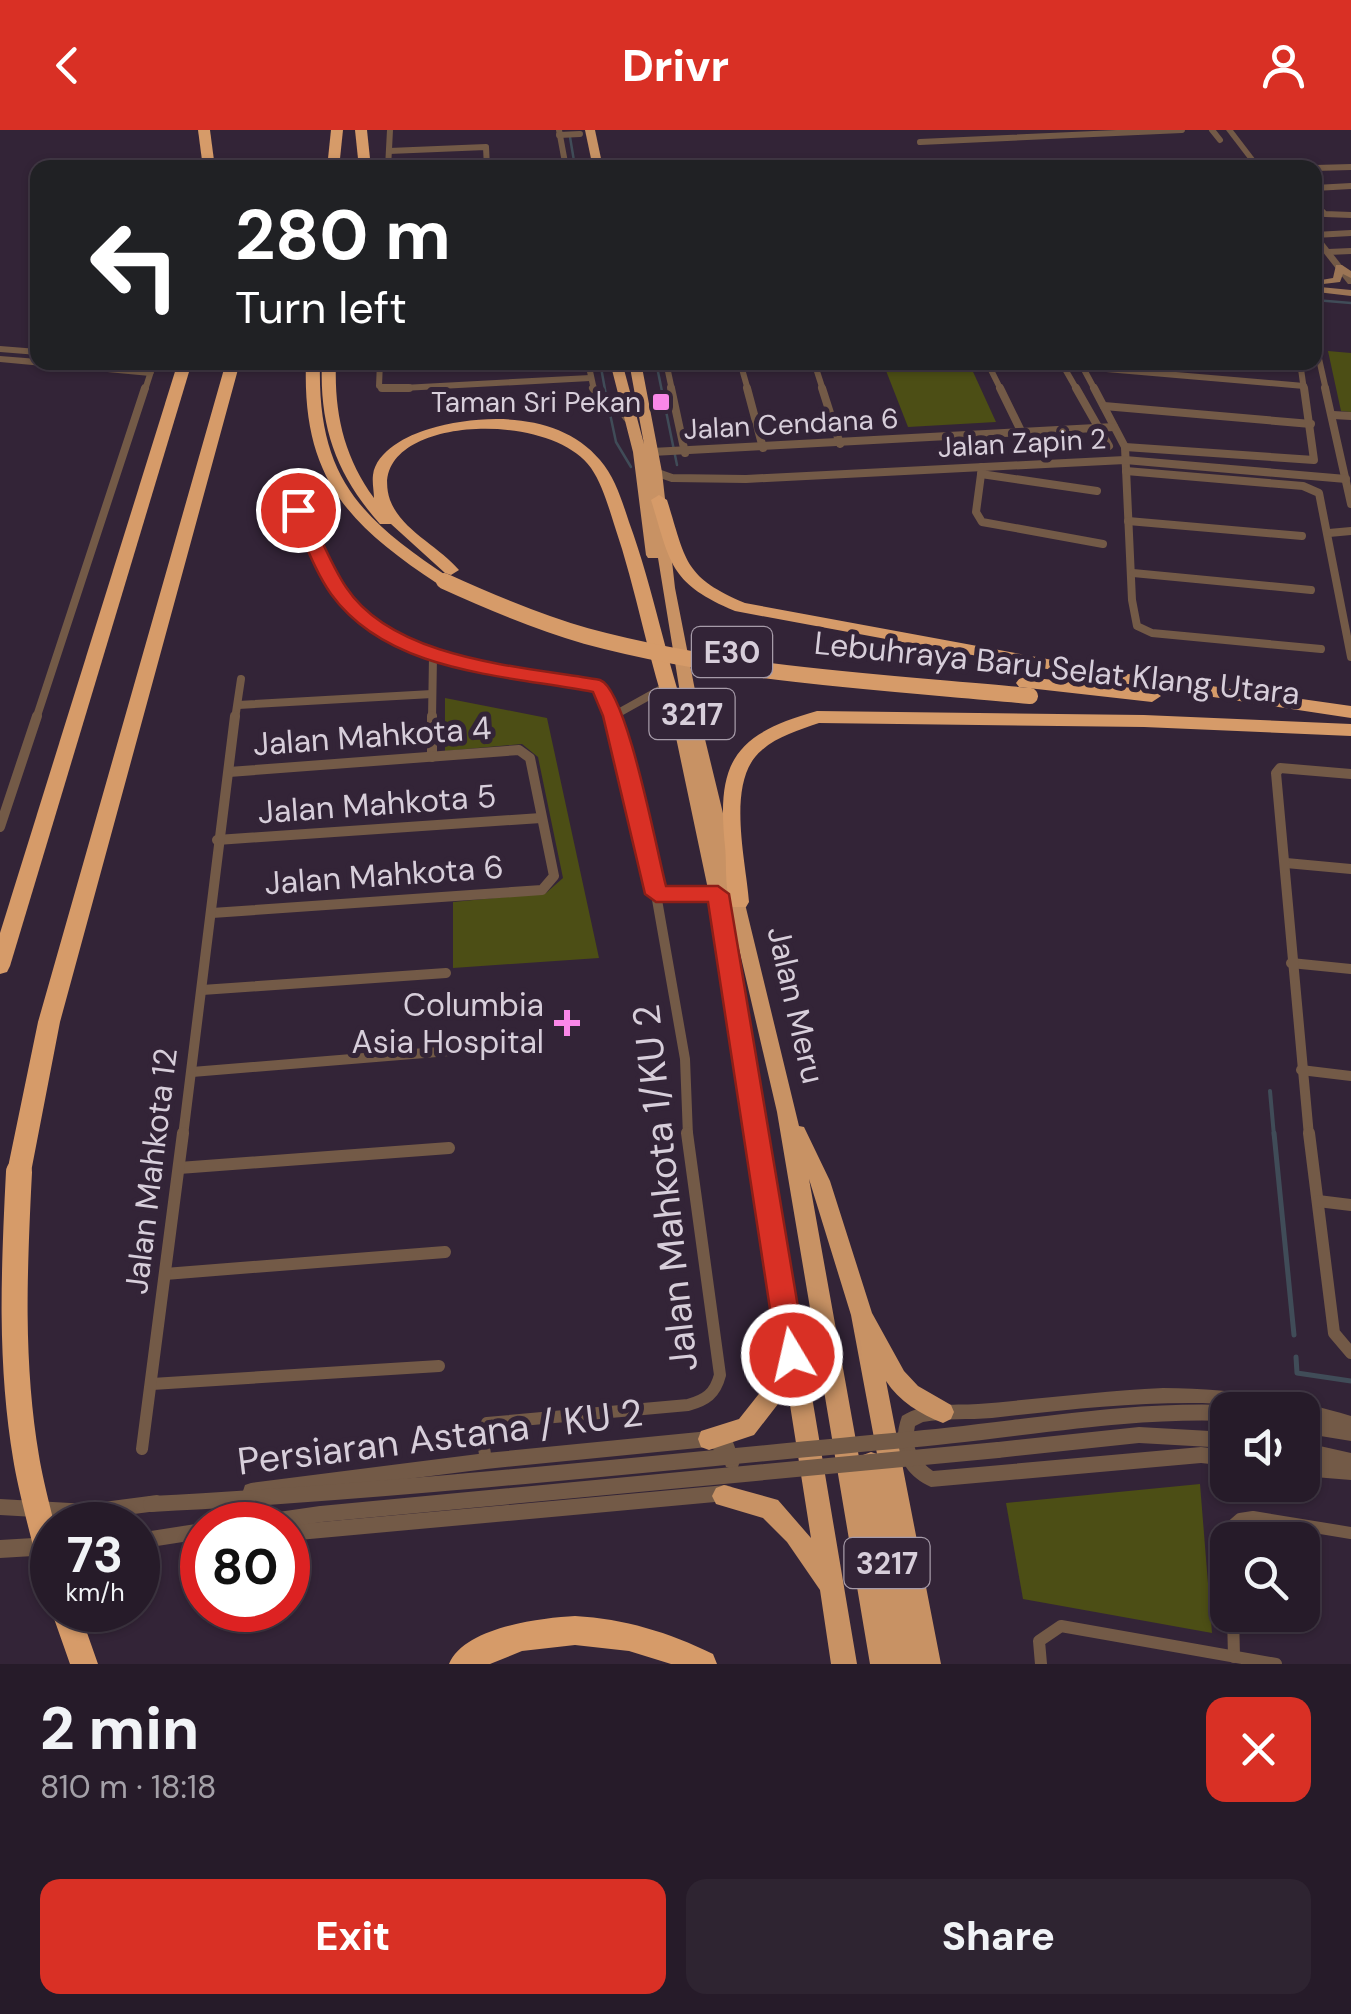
<!DOCTYPE html>
<meta charset="utf-8">
<style>
:root{--surface:#261b29;--page:#2e2431;--text:#f1f3f6;--muted:#a4a1a8;--line:#423946;--accent:#d93025}
body{margin:0;font-family:"DM Sans",sans-serif;background:var(--page);color:var(--text);height:100vh;display:flex;flex-direction:column;font-size:38px;white-space:nowrap}
*{box-sizing:border-box;margin:0}
p{font-size:32px;color:var(--muted)}
.icon{flex:none;width:55px;height:55px;fill:none;stroke:currentColor;stroke-width:2;stroke-linecap:round;stroke-linejoin:round}
.map{position:relative;height:1534px;overflow:hidden}
.sheet{display:flex;flex-direction:column;background:var(--surface);flex:1}
.sheet>*{flex:none}
.top-card{position:absolute;left:30px;top:30px;width:1292px;height:210px;border-radius:20px;box-shadow:0 2px 8px #0004,0 0 0 2px var(--line);background:#202124;color:#fff;overflow:hidden}
.buttons{position:absolute;left:1210px;top:1262px;display:grid;gap:20px}
.buttons a{display:grid;place-items:center;width:110px;height:110px;border-radius:20px;background:var(--surface);box-shadow:0 2px 8px #0004,0 0 0 2px var(--line);font-size:50px}
.speed{position:absolute;left:30px;top:1372px;display:flex;gap:20px;font-size:50px;font-weight:700;text-align:center}
.speed>*{display:grid;place-content:center;width:130px;height:130px;border-radius:50%;background:var(--surface);box-shadow:0 2px 8px #0004,0 0 0 2px var(--line);line-height:1}
.speed small{font-size:25px;font-weight:400}
.speed .limit{border:15px solid #d22;background:#fff;color:#111}
.pin{position:absolute;display:grid;place-items:center;width:85px;height:85px;color:#fff;margin:-42px;border:5px solid #fff;border-radius:50%;box-shadow:0 2px 10px #0007}
.me{position:absolute;width:110px;margin:-55px;rotate:351deg;stroke-linejoin:round;filter:drop-shadow(0 0 8px #0008)}
.turn{display:flex;align-items:center;gap:35px;height:210px;padding:0 40px;font-size:45px}
.turn .icon{width:130px;height:130px;stroke-width:2.5}
.turn b{display:block;font-size:70px;line-height:85px}
.round{display:grid;place-items:center;flex:none;width:105px;height:105px;border-radius:20px;background:var(--page)}
.headline{display:flex;align-items:center;justify-content:space-between;height:170px;padding:0 40px}
h1{font-size:60px;font-weight:800;line-height:75px}
.cta{display:flex;gap:20px;margin-top:auto;padding:20px 40px}
.cta a{flex:1;height:115px;border-radius:20px;background:var(--accent);color:#fff;font-size:40px;font-weight:800;line-height:115px;text-align:center}
.cta a+a{background:var(--page);color:var(--text)}
header{display:flex;justify-content:space-between;align-items:center;height:130px;padding:0 40px;background:var(--accent);color:#fff;font-size:45px;font-weight:800}
.map>svg:first-child{display:block}
.green{fill:#4c4e15}
.lines{fill:none;stroke-linecap:round;stroke-linejoin:round}
.stream-far2{stroke:#404c58;stroke-width:2.5}
.stream-far1{stroke:#404c58;stroke-width:4}
.stream{stroke:#404c58;stroke-width:5}
.minor-far3{stroke:#735a47;stroke-width:6}
.minor-far2{stroke:#735a47;stroke-width:8}
.minor-far1{stroke:#735a47;stroke-width:10}
.minor{stroke:#735a47;stroke-width:12}
.tertiary{fill:#735a47;fill-rule:evenodd}
.secondary{fill:#9b7555;fill-rule:evenodd}
.trunk{fill:#c89264;fill-rule:evenodd}
.motorway{fill:#d69b69;fill-rule:evenodd}
.tertiary-bridge{stroke:#735a47;stroke-width:16}
.motorway-bridge-far1{stroke:#d69b69;stroke-width:16}
.motorway-bridge{stroke:#d69b69;stroke-width:26}
.route{fill:#d93025;stroke:#8d1f18;stroke-width:2.5}
.poi-dot{fill:#fa87e8;stroke:#332437;stroke-width:4}
.labels{text-anchor:middle;dominant-baseline:central;stroke-width:10;stroke-linejoin:round;paint-order:stroke}
.far-poi-label{font-size:28px;fill:#d7ceda;stroke:#332437;text-anchor:end}
.far-street-label{font-size:28px;fill:#d7ceda;stroke:#332437}
.shield{fill:#332437;stroke:#a69ba9;stroke-width:2.5}
.shield-label{font-size:30px;font-weight:bold;fill:#d7ceda}
.street-label{font-size:32px;fill:#d7ceda;stroke:#332437}
.poi-label{font-size:32px;fill:#d7ceda;stroke:#332437;text-anchor:end}
.near-street-label{font-size:38px;fill:#d7ceda;stroke:#332437}
</style>
<header><svg class="icon" aria-label="back" viewBox="0 0 24 24"><path d="M15 5l-7 7 7 7"/></svg>Drivr<svg class="icon" aria-label="person" viewBox="0 0 24 24"><circle cx="12" cy="8" r="4"/><path d="M4 21q1-7 8-7t8 7"/></svg></header>
<div class="map">
<svg width="1351" height="1534" viewBox="0 0 1351 1534">
<rect width="100%" height="100%" fill="#332437"/>
<g class="green">
<path d="M1328 221 1351 223V282L1341 281Z"/>
<path d="M883 233H969L996 292 908 297Z"/>
<path d="M445 568 547 588 599 828 453 838V772L546 763 563 748 538 627 522 614 445 621Z"/>
<path d="M1200 1354 1212 1503 1023 1469 1006 1373Z"/>
</g>
<g class="lines">
<g class="stream-far2">
<path d="M570 7 574 31"/>
<path d="M1315 170 1351 173"/>
<path d="M600 232 606 265"/>
<path d="M656 232 677 335"/>
<path d="M609 279 616 312 631 337"/>
</g>
<path class="stream-far1" d="M1270 961 1274 1006"/>
<g class="stream">
<path d="M1274 1003 1294 1205"/>
<path d="M1296 1227 1297 1243 1351 1251"/>
</g>
<g class="minor-far3">
<path d="M559 0 566 38"/>
<path d="M1212 0 1220 10"/>
<path d="M559 5 580 4"/>
<path d="M920 12 1182 0"/>
<path d="M389 21 486 17 487 38"/>
<path d="M565 35H586"/>
<path d="M388 38 390 0"/>
<path d="M1315 38 1351 37"/>
<path d="M1315 58 1351 56"/>
<path d="M1315 74 1325 84 1351 85"/>
<path d="M1315 105 1351 103"/>
<path d="M1328 122 1351 121"/>
<path d="M1315 136 1320 142"/>
<path d="M1315 211 1326 260"/>
<path d="M380 232 379 256 384 259 590 248"/>
<path d="M588 232 594 260"/>
<path d="M666 232 672 260"/>
<path d="M740 232 748 260"/>
<path d="M814 232 823 260"/>
<path d="M987 232 1001 260"/>
<path d="M1061 232 1077 260"/>
<path d="M1080 232 1095 260"/>
<path d="M1300 232 1304 260"/>
<path d="M1083 237 1304 256"/>
<path d="M145 260 154 232"/>
</g>
<g class="minor-far2">
<path d="M382 258H409"/>
<path d="M593 258C602 272 618 273 627 288"/>
<path d="M671 258 685 323"/>
<path d="M747 258 763 318"/>
<path d="M822 258 840 314"/>
<path d="M1000 258 1022 303"/>
<path d="M1076 258 1109 316"/>
<path d="M1094 258 1125 317 1132 470 1137 496 1152 503 1321 519"/>
<path d="M1325 258 1351 374"/>
<path d="M1104 276 1311 294"/>
<path d="M1333 285 1351 286"/>
<path d="M1125 317 1314 330 1304 258"/>
<path d="M652 322 1114 297"/>
<path d="M982 337 976 382 982 392 1103 414"/>
<path d="M1126 341 1303 356 1319 363 1351 527"/>
<path d="M655 342 672 348 746 349 1125 330 1346 349"/>
<path d="M981 344 1097 361"/>
<path d="M299 380C312 407 321 439 340 463 402 539 512 543 601 557L614 589"/>
<path d="M1128 391 1302 406"/>
<path d="M1329 403 1351 401"/>
<path d="M1133 443 1311 460"/>
<path d="M238 575 432 564"/>
<path d="M613 586 665 557"/>
<path d="M36 589 145 258"/>
<path d="M235 589 241 549"/>
<path d="M432 589 433 526"/>
</g>
<g class="minor-far1">
<path d="M613 586 656 764 685 929 688 1006"/>
<path d="M432 627V586"/>
<path d="M0 697 37 586"/>
<path d="M217 710 541 688"/>
<path d="M1286 733 1351 739"/>
<path d="M656 764H718"/>
<path d="M212 783 542 760 554 746 530 628 519 620 229 642"/>
<path d="M1291 833 1351 839"/>
<path d="M202 860 446 843"/>
<path d="M1301 940 1351 946"/>
<path d="M192 942 449 921"/>
<path d="M183 1006 235 586"/>
<path d="M1309 1006 1276 643 1280 638 1351 644"/>
</g>
<g class="minor">
<path d="M1309 1003 1334 1203 1351 1223"/>
<path d="M179 1038 449 1018"/>
<path d="M1318 1071 1351 1075"/>
<path d="M165 1144 445 1122"/>
<path d="M152 1254 439 1236"/>
<path d="M142 1319 183 1003"/>
<path d="M486 1331 482 1304 487 1293 688 1275C706 1270 715 1264 720 1245L687 1003"/>
<path d="M1231 1410 1232 1396 1240 1389 1253 1387 1351 1403"/>
<path d="M1233 1485 1234 1527"/>
<path d="M1041 1534 1039 1511 1061 1496 1276 1534"/>
</g>
<g class="tertiary">
<path d="M1226 0H1233L1262 38H1255Z"/>
<path d="M1315 105H1318L1351 147V154H1348L1315 112Z"/>
<path d="M0 216 38 219V225L0 222Z"/>
<path d="M0 226 38 229V232H70L150 240 154 243 150 246 0 232Z"/>
<path d="M1163 1258C1233 1259 1284 1266 1351 1286V1311L1302 1303V1287L1306 1288 1302 1287V1280C1269 1280 1236 1274 1202 1273 1131 1272 1062 1280 992 1288 969 1290 945 1288 923 1292L915 1296C911 1316 916 1329 933 1341L1201 1317 1228 1320V1336L1201 1333 931 1357C901 1344 891 1316 902 1286 926 1271 951 1276 978 1274 1039 1269 1101 1261 1163 1258Z"/>
<path d="M1139 1297 1228 1302V1318L1139 1313 998 1328 992 1326 990 1320 992 1314 998 1312Z"/>
<path d="M709 1301 733 1312 740 1331 738 1337 732 1339 726 1337 721 1323 708 1317 486 1339 251 1369 245 1367 243 1361 245 1355 251 1353 486 1323Z"/>
<path d="M1302 1312 1351 1323V1350L1302 1346V1330L1317 1331 1302 1328Z"/>
<path d="M726 1355 732 1357 734 1363 732 1369 726 1371 288 1411V1395Z"/>
<path d="M157 1365 163 1367 165 1373 163 1379 157 1381 88 1390 0 1385V1369L88 1374Z"/>
<path d="M202 1393 208 1395H202V1409L138 1419V1403Z"/>
<path d="M50 1407 52 1409V1423L50 1425 0 1428V1410Z"/>
</g>
<g class="secondary">
<path d="M1336 135H1342L1351 141V148L1343 144 1340 152 1315 155V151L1333 148Z"/>
<path d="M1320 157 1351 160V166L1317 162V158Z"/>
</g>
<g class="trunk">
<path d="M585 0H595L603 38H593Z"/>
<path d="M610 232H622L644 314 629 232H641L662 342 675 458 703 601 799 996 804 997 830 1051 872 1183 904 1241 918 1256 951 1275 954 1282 951 1289 943 1293C920 1284 899 1271 886 1251L941 1534H870L777 982 730 780 857 1534H831L820 1460 787 1412 763 1388 716 1374 712 1366 716 1358 724 1355 778 1370 811 1408 787 1256 778 1274 754 1305 709 1320 701 1317 698 1309 701 1301 739 1289 762 1260 782 1222 709 764 670 579 672 575H682L658 428H648L646 425 633 322ZM809 1049 851 1185 877 1324 871 1322 863 1325 860 1333Z"/>
</g>
<g class="motorway">
<path d="M198 0H210L215 38H203Z"/>
<path d="M331 0H343L339 38H327Z"/>
<path d="M355 0H367L371 38H359Z"/>
<path d="M178 232H192L10 836 7 842 0 844V803Z"/>
<path d="M226 232H240L60 892 31 1042 27 1049 19 1052 11 1049 7 1042 38 892Z"/>
<path d="M306 232H320C317 346 359 388 450 448V454H438C347 394 302 347 306 232Z"/>
<path d="M322 232H336C334 283 344 327 374 368 374 362 372 352 373 345 376 321 408 305 429 299 484 283 560 282 600 330 615 347 622 371 629 392 654 460 666 531 690 598L687 602H675L672 598C648 531 637 461 614 394 608 375 602 354 591 338 548 277 362 287 390 370 401 400 440 417 459 440L451 445 445 443 391 394H380C337 346 319 297 322 232Z"/>
<path d="M659 365 667 370C686 430 683 447 745 473L1128 544 1351 576V588L1128 554 735 481C669 453 671 434 651 370Z"/>
<path d="M1025 547 1152 560 1161 566 1152 572 1019 557 1016 553 1019 549Z"/>
<path d="M817 581 1144 585 1351 594V606L1144 597 819 593C799 600 778 606 762 620 725 650 746 730 749 772L746 777H732C724 760 727 735 725 716 716 631 735 604 817 581Z"/>
<path d="M52 1476V1480H79L98 1534H70L51 1480Z"/>
<path d="M575 1486C625 1489 668 1502 713 1524L717 1534H671L629 1521 575 1515 522 1521 490 1534H449C464 1497 540 1488 575 1486Z"/>
</g>
<g class="tertiary-bridge">
<path d="M151 1374C403 1361 653 1333 904 1310 1013 1301 1119 1279 1228 1283"/>
<path d="M244 1395 321 1384 998 1320"/>
</g>
<path class="motorway-bridge-far1" d="M444 451C490 472 537 492 586 506 730 545 882 552 1030 566"/>
<path class="motorway-bridge" d="M19 1042C14 1137 10 1233 26 1327 32 1365 44 1402 52 1440"/>
</g>
<path class="route" d="M298 375 307 380C320 405 330 433 346 457 394 530 521 536 600 550 627 559 657 723 666 756H718L729 764 806 1225 802 1235 792 1238 782 1235 777 1225 708 772H656L645 764 603 586 593 562C505 545 388 543 331 464 314 440 303 407 290 380Z"/>
<g class="poi-dot">
<rect x="651" y="262" width="20" height="20" rx="5"/>
<path d="M562 878h10v10h10v10h-10v10h-10v-10h-10v-10h10z"/>
</g>
<g class="labels">
<g class="far-poi-label">
<text x="641" y="272">Taman Sri Pekan</text>
</g>
<g class="far-street-label">
<text transform="translate(791 294) rotate(-3)">Jalan Cendana 6</text>
<text transform="translate(1022 313) rotate(-3)">Jalan Zapin 2</text>
</g>
<g class="shield">
<rect x="692" y="497" width="80" height="50" rx="8"/>
<rect x="649.5" y="559" width="85" height="50" rx="8"/>
<rect x="844.5" y="1408" width="85" height="50" rx="8"/>
</g>
<g class="shield-label">
<text x="732" y="522">E30</text>
<text x="692" y="584">3217</text>
<text x="887" y="1433">3217</text>
</g>
<g class="street-label">
<text transform="translate(1057 538) rotate(6)">Lebuhraya Baru Selat Klang Utara</text>
<text transform="translate(372 606) rotate(-4)">Jalan Mahkota 4</text>
<text transform="translate(377 674) rotate(-4)">Jalan Mahkota 5</text>
<text transform="translate(384 745) rotate(-4)">Jalan Mahkota 6</text>
<text transform="translate(796 875) rotate(77)">Jalan Meru</text>
<text transform="translate(151 1041) rotate(-83)">Jalan Mahkota 12</text>
</g>
<g class="poi-label">
<text x="544" y="875">Columbia<tspan x="544" dy="37">Asia Hospital</tspan></text>
</g>
<g class="near-street-label">
<text transform="translate(665 1058) rotate(-96)">Jalan Mahkota 1/KU 2</text>
<text transform="translate(440 1307) rotate(-7)">Persiaran Astana / KU 2</text>
</g>
</g>
</svg>
<div class="buttons">
<a><svg class="icon" aria-label="sound" viewBox="0 0 24 24"><path d="M4 9h4l5-4v14l-5-4H4zM17 9q2 3 0 6"/></svg></a>
<a><svg class="icon" aria-label="search" viewBox="0 0 24 24"><circle cx="10" cy="10" r="6"/><path d="M15 15l6 6"/></svg></a>
</div>
<div class="speed"><div>73<small>km/h</small></div><div class="limit">80</div></div>
<div class="pin" style="left:298px;top:380px;background:#d93025"><svg class="icon" aria-label="arrive" viewBox="0 0 24 24"><path d="M6 21V4h12l-3 4 3 4H6"/></svg></div>
<svg class="me" style="left:792px;top:1225px" viewBox="-20 -20 40 40"><circle r="17" fill="#d93025" stroke="#fff" stroke-width="3"/><path d="M0-11L8 9 0 5-8 9z" fill="#fff"/></svg>
<div class="top-card">
<div class="turn"><svg class="icon" aria-label="left" viewBox="0 0 24 24"><path d="M17 20v-9H6M10 6l-5 5 5 5"/></svg><div><b>280 m</b>Turn left</div></div>
</div>
</div>
<section class="sheet">
<div class="headline"><div><h1>2 min</h1><p>810 m · 18:18</p></div><a class="round" style="background:#d93025;color:#fff"><svg class="icon" aria-label="close" viewBox="0 0 24 24"><path d="M6 6l12 12M18 6L6 18"/></svg></a></div>
<div class="cta"><a>Exit</a><a>Share</a></div>
</section>
